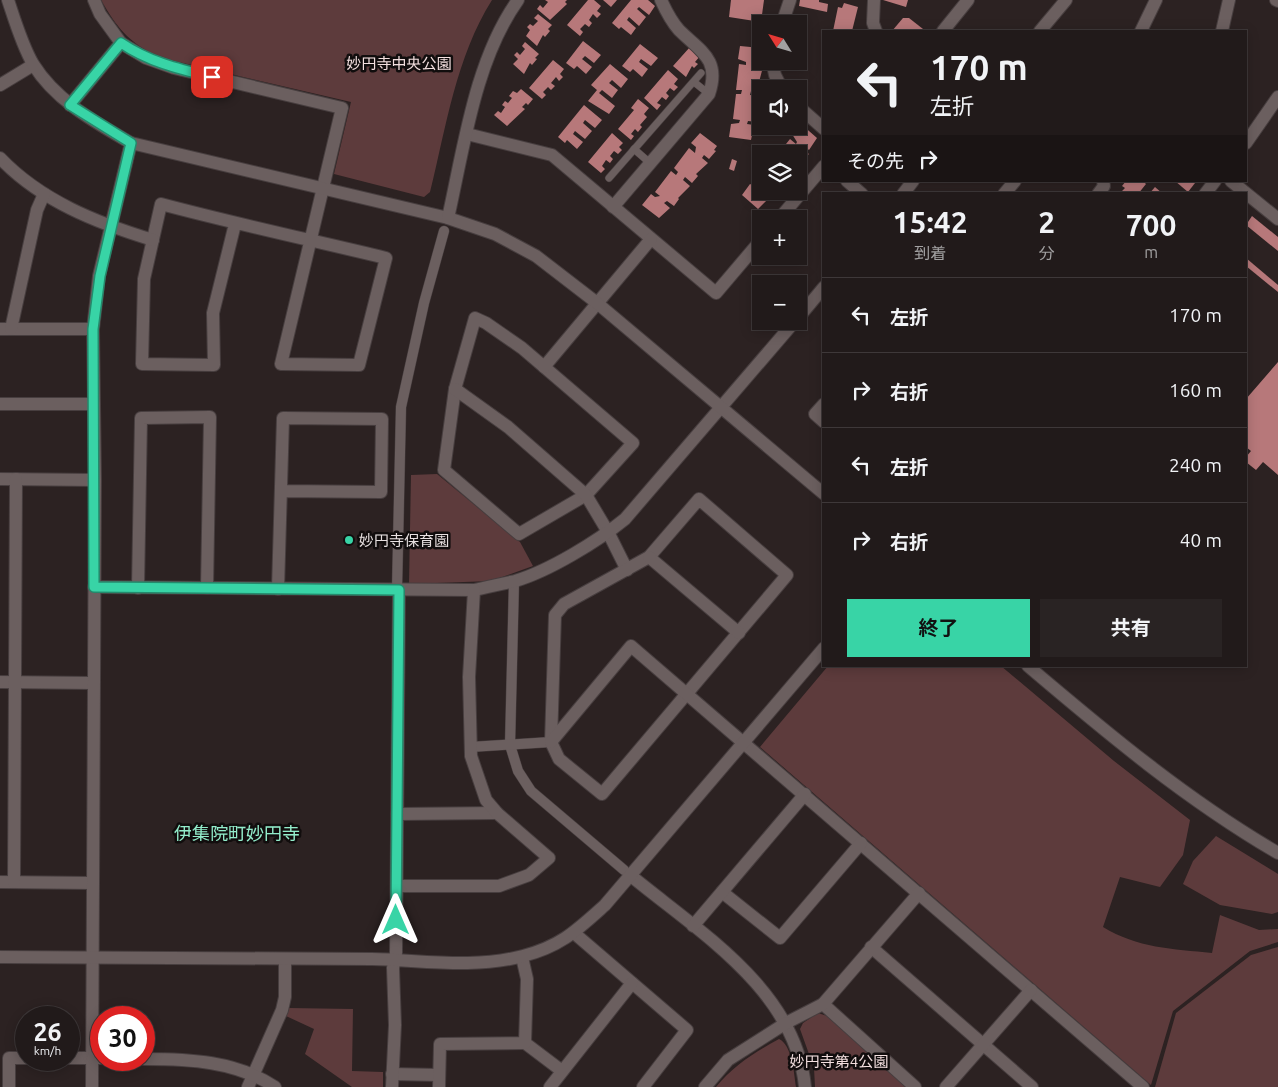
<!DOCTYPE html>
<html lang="ja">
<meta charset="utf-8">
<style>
:root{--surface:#211a1a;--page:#292323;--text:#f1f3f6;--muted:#a2a1a2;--line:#3e3839;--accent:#38d4a6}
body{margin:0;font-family:Ubuntu,"Noto Sans JP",sans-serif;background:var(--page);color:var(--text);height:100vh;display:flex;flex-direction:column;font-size:19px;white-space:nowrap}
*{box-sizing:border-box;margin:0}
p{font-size:16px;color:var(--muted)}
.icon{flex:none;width:28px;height:28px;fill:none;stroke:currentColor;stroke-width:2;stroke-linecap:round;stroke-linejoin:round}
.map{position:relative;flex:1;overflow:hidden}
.sheet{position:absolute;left:822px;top:192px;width:425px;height:475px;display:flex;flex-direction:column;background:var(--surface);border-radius:0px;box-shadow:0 2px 12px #0003,0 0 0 1px var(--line)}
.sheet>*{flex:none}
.top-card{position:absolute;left:822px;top:30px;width:425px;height:152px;border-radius:0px;box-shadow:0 2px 12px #0003,0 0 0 1px var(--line);background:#211a1a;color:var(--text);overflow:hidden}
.needle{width:32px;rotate:307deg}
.buttons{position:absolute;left:752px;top:15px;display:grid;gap:10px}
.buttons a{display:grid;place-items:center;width:55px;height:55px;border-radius:0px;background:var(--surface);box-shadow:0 2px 12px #0003,0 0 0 1px var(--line);font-size:25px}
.speed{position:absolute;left:15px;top:1006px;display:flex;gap:10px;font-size:25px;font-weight:700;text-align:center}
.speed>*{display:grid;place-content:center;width:65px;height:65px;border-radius:50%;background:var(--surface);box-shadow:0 2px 12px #0003,0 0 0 1px var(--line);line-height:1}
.speed small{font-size:12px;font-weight:400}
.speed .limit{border:8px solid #d22;background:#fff;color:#111}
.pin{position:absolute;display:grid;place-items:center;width:42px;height:42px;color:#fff;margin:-21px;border-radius:10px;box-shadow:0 2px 8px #0006}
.me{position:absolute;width:55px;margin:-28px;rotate:0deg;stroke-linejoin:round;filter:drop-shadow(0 0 4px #0008)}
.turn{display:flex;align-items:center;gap:18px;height:105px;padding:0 25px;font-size:22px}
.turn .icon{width:65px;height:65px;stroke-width:2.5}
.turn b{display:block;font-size:35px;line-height:42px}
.then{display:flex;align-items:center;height:48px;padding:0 25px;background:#0003;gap:10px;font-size:19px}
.eta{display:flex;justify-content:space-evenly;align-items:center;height:85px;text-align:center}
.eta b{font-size:30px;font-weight:700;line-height:35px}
.action{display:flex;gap:10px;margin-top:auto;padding:10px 25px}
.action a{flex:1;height:58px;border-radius:0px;background:var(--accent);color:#111;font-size:20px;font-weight:700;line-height:58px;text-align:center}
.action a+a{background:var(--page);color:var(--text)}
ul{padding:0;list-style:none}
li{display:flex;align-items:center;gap:15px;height:75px;padding:0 25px;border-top:1px solid var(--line)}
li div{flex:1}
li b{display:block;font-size:19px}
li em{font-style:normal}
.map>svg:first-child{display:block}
.green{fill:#5d3b3c}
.building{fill:#b7787a}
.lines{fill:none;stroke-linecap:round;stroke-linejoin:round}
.service-casing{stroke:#473e3f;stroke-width:8}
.pedestrian-casing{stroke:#473e3f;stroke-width:11}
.minor-casing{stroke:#473e3f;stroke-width:14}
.tertiary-casing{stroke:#473e3f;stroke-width:14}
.service{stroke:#6b5f5f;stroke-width:7}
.pedestrian{stroke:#6b5f5f;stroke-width:10}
.minor{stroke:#6b5f5f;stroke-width:12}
.tertiary{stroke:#6b5f5f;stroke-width:12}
.route-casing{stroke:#248a6c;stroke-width:12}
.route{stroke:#38d4a6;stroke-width:9}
.poi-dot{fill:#38d4a6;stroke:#110d0d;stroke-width:2}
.labels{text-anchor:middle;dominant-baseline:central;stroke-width:5;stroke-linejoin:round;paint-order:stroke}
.park-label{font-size:15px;fill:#f3dfdf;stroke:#110d0d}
.poi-label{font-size:15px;fill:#e7e0e0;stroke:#110d0d;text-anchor:start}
.quarter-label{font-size:18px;fill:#93edcb;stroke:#110d0d}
</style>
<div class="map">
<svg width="1278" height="1087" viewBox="0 0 1278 1087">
<rect width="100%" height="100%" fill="#2c2222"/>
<g class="green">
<path d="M101 0H492C456 57 446 127 430 192L424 197 334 174 351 102 157 57C128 41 117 28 101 0Z"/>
<path d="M437 474 520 542 533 566 491 581 409 584 411 475Z"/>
<path d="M828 666H1001L1114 761 1190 820 1183 855 1160 887 1120 877 1103 927C1137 948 1173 949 1212 953L1220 915 1259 930 1278 929V942L1250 951 1173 1011 1151 1085 760 747Z"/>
<path d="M1216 836 1278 874V912L1272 914 1220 905 1183 884 1193 861Z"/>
<path d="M1278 947V1087H1155L1176 1013 1251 955Z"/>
<path d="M288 1008 353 1009 352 1071 383 1072V1087H352L305 1054 314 1029 286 1016Z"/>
<path d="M818 1013 827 1016 909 1087H815L814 1068 800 1029 803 1023Z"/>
<path d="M779 1039C792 1045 794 1073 796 1087H716C734 1065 755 1052 779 1039Z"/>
</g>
<g class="building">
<path d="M545 0H567L565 2 567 4 550 20 537 9 540 5 543 8 548 2Z"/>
<path d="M588 0H594L601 6 597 11 601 14 597 18 593 14 589 20 592 23 589 27 585 24 580 29 583 32 580 36 567 25Z"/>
<path d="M603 0H617L611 7Z"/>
<path d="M631 0H648L655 6 649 15 639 7 637 9 646 17 639 26 629 17 627 20 636 28 631 35 621 27 619 29 612 23Z"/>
<path d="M731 0H764L761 22 729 17Z"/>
<path d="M800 0H819V2L828 4 827 12 799 6Z"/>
<path d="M883 0H908L906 7Z"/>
<path d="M844 3 858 7 852 31H833L838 7 842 8Z"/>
<path d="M538 14 552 25 548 29 550 31 545 37 543 35 537 46 526 36 530 30 527 27 530 24 533 26 538 21 534 18Z"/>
<path d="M903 18H909L923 29 921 31H892Z"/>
<path d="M583 41 601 55 594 63 585 56 582 59 592 67 586 74 577 66 574 69 566 63Z"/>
<path d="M525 42 539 54 535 58 537 59 532 65 530 63 524 74 513 64 518 59 514 55 517 52 520 55 525 49 522 46Z"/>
<path d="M640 44 658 58 651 66 641 59 639 62 648 69 642 77 633 69 630 72 622 66Z"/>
<path d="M740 46 761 48V63L755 62 754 66 763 67 759 82H761L760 92 751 91 750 95 760 96 756 112 758 113 757 122 748 121 747 124 754 125 751 140 729 137 731 124 739 123 740 120 733 119 736 94H741L742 90H736L739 64 746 65V62L738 59Z"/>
<path d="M690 47 700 56 695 62 698 64 694 68 692 66 686 77 673 66Z"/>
<path d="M553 60 564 69 560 74 563 77 559 81 556 77 551 83 555 86 551 90 548 87 543 92 546 95 542 99 529 88Z"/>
<path d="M610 64 628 79 621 88 612 80 609 83 618 90 612 98 602 90 599 93 615 106 609 114 588 101 597 90 591 85Z"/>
<path d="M668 70 678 79 674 84 678 87 674 91 670 88 666 93 669 96 666 100 662 97 657 103 661 105 657 110 644 98Z"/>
<path d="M521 89 533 99 528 105 526 103 522 107 525 109 507 126 494 115 498 111 501 113 505 107 502 105 505 101 508 103 512 98 509 96 513 91 517 93Z"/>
<path d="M638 99 649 108 644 114 647 117 640 125 642 127 638 132 635 129 631 134 634 136 631 140 618 129 634 110 631 108Z"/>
<path d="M584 105 602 120 595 128 585 120 583 123 592 131 585 139 575 131 573 134 583 142 577 149 567 140 565 143 558 137Z"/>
<path d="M801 124 817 138 809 150 804 146 802 149 809 154 799 162V154H778L790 139 796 144 797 142 792 134Z"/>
<path d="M612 133 623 143 619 147 622 150 618 154 614 151 610 156 613 159 610 163 606 160 602 166 605 169 601 173 588 162Z"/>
<path d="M700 133 717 146 714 150 716 151 709 159 704 155 702 158 708 163 696 174 698 176 692 183 685 177 683 180 690 186 678 198 679 199 674 206 667 201 664 203 670 208 659 218 642 205 651 194 655 197 660 196 655 192 671 171 676 175 678 172 674 168 689 148 695 153 696 147 691 143Z"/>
<path d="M732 159 737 161 734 171 729 169Z"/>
<path d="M761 174V191H766L764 194 769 198 758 209 742 195 750 184 758 188 760 186 755 182Z"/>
<path d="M1126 181H1143L1146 184 1138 194H1126L1122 191 1125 188 1122 186Z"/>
<path d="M1175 181H1193L1195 183 1188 192Z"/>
<path d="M1155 187 1163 194H1149Z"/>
<path d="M1252 216 1278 237V251L1246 225Z"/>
<path d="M1246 258 1278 285V292L1246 266Z"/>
<path d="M1278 362V475L1263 462 1256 470 1246 462V457L1251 451 1246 447V399Z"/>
</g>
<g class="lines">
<g class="service-casing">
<g id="service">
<path d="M694 82 709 94"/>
<path d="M634 149 650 163"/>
<path d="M609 178 701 73"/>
</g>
</g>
<g class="pedestrian-casing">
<g id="pedestrian">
<path d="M514 581 510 745 518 771 531 791 624 870"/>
<path d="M397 590 401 407 424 303 444 231"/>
<path d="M470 747 551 742"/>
</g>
</g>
<g class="minor-casing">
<g id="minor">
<path d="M94 0 100 14 121 43 146 58 174 68 342 108C322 193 301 279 281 364L359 365 386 258C311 240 236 224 161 204L144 279 142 364 214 365 213 313 235 224"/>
<path d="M874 0 873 23 876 31"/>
<path d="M1276 0 1278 1"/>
<path d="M782 24 790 0"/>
<path d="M943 31 968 0"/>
<path d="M1040 31 1066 0"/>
<path d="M1141 31 1156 0"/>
<path d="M1222 31 1229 0"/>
<path d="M772 61 775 75 782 89"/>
<path d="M0 85 33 65"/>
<path d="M70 105 121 43"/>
<path d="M799 107 824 129"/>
<path d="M467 134 552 155 716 293 761 240"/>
<path d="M0 158C41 201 97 223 153 240"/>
<path d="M847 181 862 194"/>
<path d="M1231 181 1278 219"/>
<path d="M903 194 913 181"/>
<path d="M1004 194 1015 181"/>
<path d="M1098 194 1104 186 1103 181"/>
<path d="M613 207 709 94C721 59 700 51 679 30 671 21 666 11 661 0"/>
<path d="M779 219 824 166"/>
<path d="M799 317 824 287"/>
<path d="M475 318 486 323 522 348 633 443 586 495 519 534 444 470 455 389Z"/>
<path d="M0 329H93"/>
<path d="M11 329 37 210 44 194"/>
<path d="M544 367 651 239"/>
<path d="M455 389 508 427 586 495 608 532 627 570"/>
<path d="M0 404H94"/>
<path d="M824 404 815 414 824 422"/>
<path d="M0 479 95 480"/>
<path d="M699 499 787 575 602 794 559 759 551 742 555 615 564 604 649 557Z"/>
<path d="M649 557 739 633"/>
<path d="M94 587 474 590C487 587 501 584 515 581 549 571 598 541 625 519L795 321"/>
<path d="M138 588 141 418 210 417 207 588"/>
<path d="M278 589 283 418 382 419 381 492 282 491"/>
<path d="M0 682 93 683"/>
<path d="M551 742 631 646 1143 1087"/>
<path d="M397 814 497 813"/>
<path d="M630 875C699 932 796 990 805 1087"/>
<path d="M0 882 92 883"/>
<path d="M14 882 16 479"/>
<path d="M397 886H499L529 875 549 858 497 813 486 800 471 756 469 677 474 590"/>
<path d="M722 892 780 938 861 843"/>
<path d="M693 926 805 794"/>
<path d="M574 933 687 1030 643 1087"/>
<path d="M871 947 1032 1087"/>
<path d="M823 1004 915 1087"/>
<path d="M786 1023 823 1004 919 893"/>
<path d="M525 1043 562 1071"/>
<path d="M69 1058H93"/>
<path d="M392 1074 439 1075"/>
<path d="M9 1087V1058H26"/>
<path d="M92 1087 95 480 93 329 99 276 131 143"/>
<path d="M248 1087 282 1010 285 997V959"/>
<path d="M392 1087 395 1025 393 968 396 953 399 590"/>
<path d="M439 1087 440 1044 525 1043 527 979 522 957"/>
<path d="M550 1087 632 983"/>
<path d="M946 1087 1031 990"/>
</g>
</g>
<g class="tertiary-casing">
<g id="tertiary">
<path d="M8 0C15 21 22 45 33 64 56 101 95 122 131 143L448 218 495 234 536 256 597 303 824 494"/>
<path d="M1246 143 1278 97"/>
<path d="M1205 194 1215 181"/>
<path d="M448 218C464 147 475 60 518 0"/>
<path d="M1028 666C1108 734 1187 800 1278 853"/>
<path d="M0 957C124 958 248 959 372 959 421 960 474 969 523 956 561 946 576 931 605 905L824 648"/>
<path d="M93 1058H101"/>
<path d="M144 1059C189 1059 236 1061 275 1087"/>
<path d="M705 1087 728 1060 786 1023"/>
</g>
</g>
<use href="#service" class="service"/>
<use href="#pedestrian" class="pedestrian"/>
<use href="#minor" class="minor"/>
<use href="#tertiary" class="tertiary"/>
</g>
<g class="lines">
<g class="route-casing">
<path id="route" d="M212 77C179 69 149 62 121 43L70 105 131 143 100 276 93 329 94 587 399 590 396 920"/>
</g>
<use href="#route" class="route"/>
</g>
<circle class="poi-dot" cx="349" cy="540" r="5"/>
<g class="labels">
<g class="park-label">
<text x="399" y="63">妙円寺中央公園</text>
<text x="839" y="1061">妙円寺第4公園</text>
</g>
<g class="poi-label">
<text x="359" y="540">妙円寺保育園</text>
</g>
<g class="quarter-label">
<text x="237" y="833">伊集院町妙円寺</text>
</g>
</g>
</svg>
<div class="buttons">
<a><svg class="needle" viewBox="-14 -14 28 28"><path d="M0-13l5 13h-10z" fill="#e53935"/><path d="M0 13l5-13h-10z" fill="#a2a1a2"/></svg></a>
<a><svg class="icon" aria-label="sound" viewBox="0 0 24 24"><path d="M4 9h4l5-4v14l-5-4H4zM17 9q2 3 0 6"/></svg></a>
<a><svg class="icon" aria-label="layers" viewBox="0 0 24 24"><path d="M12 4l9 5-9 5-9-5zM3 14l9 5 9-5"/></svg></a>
<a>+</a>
<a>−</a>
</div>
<div class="speed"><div>26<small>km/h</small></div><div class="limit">30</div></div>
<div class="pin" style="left:212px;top:77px;background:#d93025"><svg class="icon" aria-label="arrive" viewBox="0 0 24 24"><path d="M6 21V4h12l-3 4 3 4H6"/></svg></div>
<svg class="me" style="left:396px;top:920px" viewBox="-20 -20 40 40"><path d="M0-17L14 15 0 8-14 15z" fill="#38d4a6" stroke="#fff" stroke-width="4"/></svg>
<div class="top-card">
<div class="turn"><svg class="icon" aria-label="left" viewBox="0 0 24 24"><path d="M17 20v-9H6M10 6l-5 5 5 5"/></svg><div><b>170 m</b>左折</div></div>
<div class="then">その先<svg class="icon" aria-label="right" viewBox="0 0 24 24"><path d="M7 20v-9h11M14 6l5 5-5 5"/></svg></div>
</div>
<section class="sheet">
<div class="eta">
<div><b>15:42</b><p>到着</p></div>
<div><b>2</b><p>分</p></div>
<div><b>700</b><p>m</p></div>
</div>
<ul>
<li><svg class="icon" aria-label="left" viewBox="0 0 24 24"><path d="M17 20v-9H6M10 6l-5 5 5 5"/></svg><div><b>左折</b></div><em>170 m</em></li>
<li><svg class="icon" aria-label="right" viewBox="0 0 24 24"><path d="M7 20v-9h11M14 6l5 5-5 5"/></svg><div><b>右折</b></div><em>160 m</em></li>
<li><svg class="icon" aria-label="left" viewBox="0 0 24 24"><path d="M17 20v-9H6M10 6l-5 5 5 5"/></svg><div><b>左折</b></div><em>240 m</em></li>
<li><svg class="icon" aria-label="right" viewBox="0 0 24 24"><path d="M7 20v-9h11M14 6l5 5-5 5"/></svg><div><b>右折</b></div><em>40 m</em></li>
</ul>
<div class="action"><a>終了</a><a>共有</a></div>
</section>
</div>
